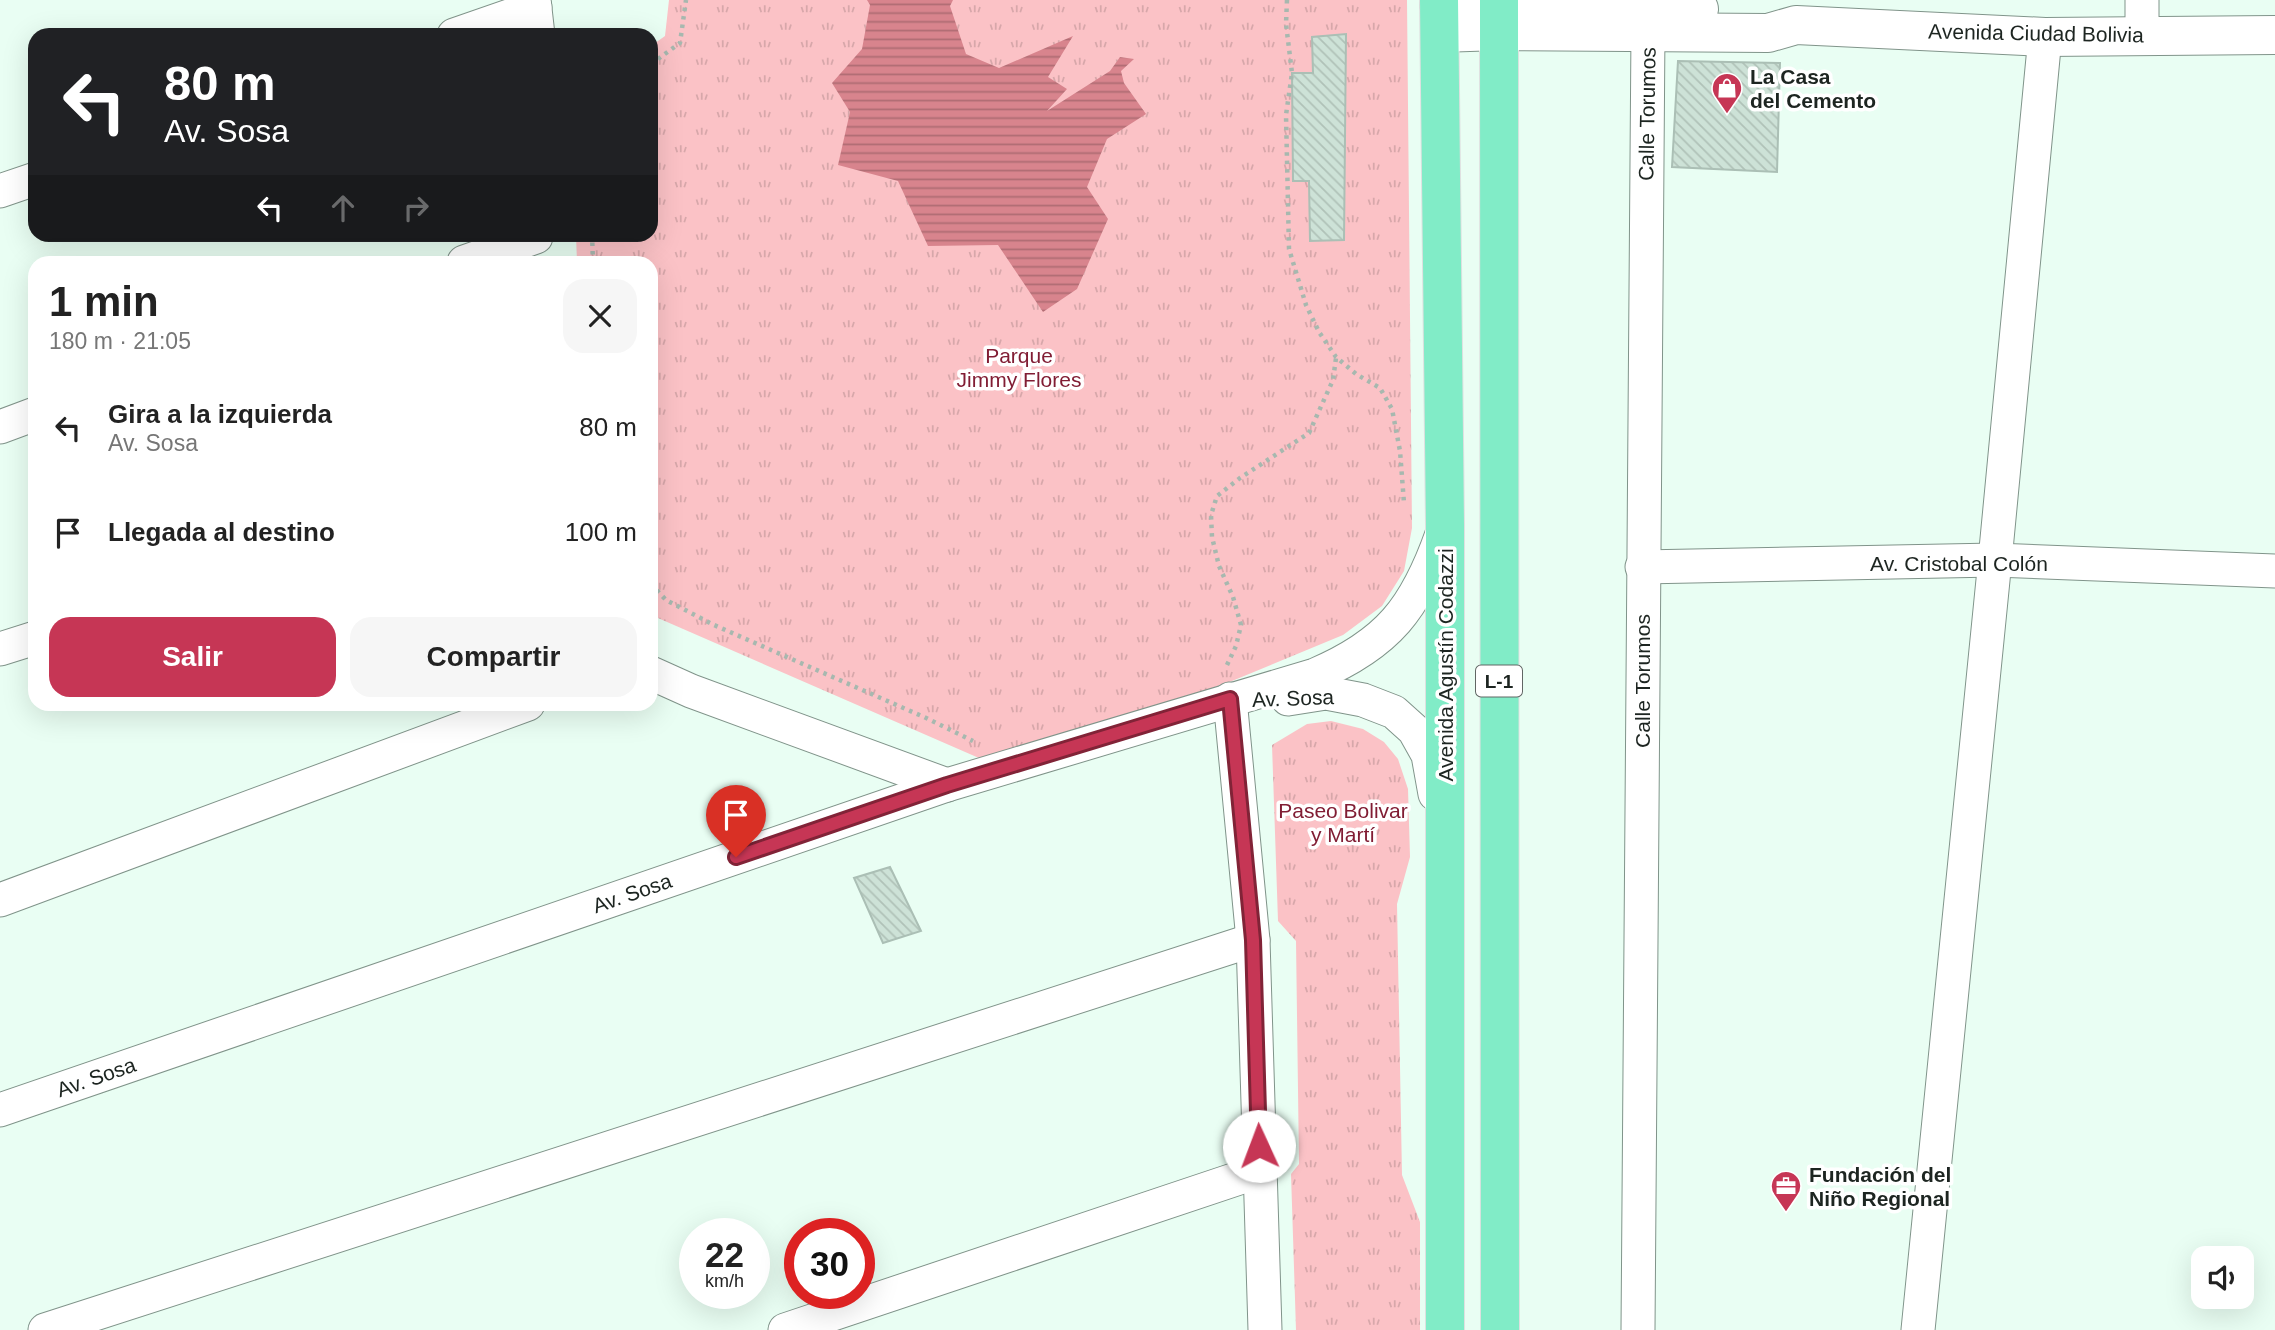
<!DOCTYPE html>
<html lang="es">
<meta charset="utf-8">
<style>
:root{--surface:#fff;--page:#f6f6f6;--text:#222;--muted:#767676;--accent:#c63655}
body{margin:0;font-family:Arial,sans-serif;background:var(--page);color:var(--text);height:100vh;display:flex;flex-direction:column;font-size:26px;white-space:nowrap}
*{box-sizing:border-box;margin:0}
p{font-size:23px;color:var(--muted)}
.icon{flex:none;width:38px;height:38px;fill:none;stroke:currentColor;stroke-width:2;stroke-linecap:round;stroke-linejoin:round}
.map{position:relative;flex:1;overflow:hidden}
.panel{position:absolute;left:28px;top:256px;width:630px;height:455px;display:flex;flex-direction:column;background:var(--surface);border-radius:21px;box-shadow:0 7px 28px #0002}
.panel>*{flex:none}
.banner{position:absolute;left:28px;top:28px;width:630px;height:214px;border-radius:21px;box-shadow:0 7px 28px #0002;background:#202124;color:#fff;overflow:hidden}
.buttons{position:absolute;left:2191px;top:1246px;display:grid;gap:14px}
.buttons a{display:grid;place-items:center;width:63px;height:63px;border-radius:14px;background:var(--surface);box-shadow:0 7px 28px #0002;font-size:35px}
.speed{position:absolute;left:679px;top:1218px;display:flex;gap:14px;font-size:35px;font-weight:700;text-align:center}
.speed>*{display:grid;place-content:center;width:91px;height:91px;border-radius:50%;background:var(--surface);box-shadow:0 7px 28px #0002;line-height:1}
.speed small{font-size:18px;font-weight:400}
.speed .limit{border:10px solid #d22;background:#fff;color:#111}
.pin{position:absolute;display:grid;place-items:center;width:60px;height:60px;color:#fff;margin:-72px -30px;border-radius:50% 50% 50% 0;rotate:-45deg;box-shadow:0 0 7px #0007}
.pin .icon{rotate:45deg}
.me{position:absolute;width:77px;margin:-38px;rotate:358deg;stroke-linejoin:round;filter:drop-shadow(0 0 5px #0008)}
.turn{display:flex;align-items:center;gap:24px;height:147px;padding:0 21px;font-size:32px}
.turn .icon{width:91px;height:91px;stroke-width:2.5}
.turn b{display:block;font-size:49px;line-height:60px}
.lanes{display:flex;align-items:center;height:66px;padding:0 21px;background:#0003;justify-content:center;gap:35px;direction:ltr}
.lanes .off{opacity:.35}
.round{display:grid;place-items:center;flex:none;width:74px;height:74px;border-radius:21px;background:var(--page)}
.summary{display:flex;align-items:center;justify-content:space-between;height:119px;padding:0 21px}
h1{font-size:42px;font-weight:800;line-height:52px}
.button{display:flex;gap:14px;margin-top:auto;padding:14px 21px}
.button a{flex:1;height:80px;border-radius:21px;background:var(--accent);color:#fff;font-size:28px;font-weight:800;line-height:80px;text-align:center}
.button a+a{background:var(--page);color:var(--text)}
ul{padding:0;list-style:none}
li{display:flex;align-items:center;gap:21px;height:105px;padding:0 21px}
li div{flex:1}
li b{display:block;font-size:26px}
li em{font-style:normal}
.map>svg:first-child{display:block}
.grass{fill:url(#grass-tufts)}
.water{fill:url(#water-rules)}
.building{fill:url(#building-back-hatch);stroke:#abbfb5;stroke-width:2}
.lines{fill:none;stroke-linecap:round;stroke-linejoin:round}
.street-casing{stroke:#80948a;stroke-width:35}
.secondary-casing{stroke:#80948a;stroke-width:40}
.primary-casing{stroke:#dfe0e0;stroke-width:40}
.path{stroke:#a7b8af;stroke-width:4.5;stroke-dasharray:3.5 5;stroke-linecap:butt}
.street{stroke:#fff;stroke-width:33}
.secondary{stroke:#fff;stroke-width:38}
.primary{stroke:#81ecc7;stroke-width:38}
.route-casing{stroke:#812337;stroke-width:18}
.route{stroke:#c63655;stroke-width:12}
.labels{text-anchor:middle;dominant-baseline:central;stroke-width:7;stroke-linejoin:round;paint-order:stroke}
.shield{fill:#fff;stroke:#616664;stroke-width:2}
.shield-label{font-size:19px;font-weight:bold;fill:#1d2521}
.street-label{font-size:21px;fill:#1d2521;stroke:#fff}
.poi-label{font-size:21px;font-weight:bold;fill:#1d2521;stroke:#fff;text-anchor:start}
.park-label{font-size:21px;fill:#811d34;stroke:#fff}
</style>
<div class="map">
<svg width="2275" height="1330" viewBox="0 0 2275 1330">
<defs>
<pattern id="grass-tufts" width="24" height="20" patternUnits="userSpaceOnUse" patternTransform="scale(1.75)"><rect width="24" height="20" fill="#fbc2c6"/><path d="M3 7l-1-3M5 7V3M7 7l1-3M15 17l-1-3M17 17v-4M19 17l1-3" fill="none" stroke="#d7a7aa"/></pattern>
<pattern id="water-rules" width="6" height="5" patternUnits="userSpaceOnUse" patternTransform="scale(1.75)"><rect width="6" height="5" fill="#d8848d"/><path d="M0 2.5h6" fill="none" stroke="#af6c73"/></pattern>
<pattern id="building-back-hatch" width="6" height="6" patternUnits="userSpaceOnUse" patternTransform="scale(1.75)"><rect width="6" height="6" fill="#cde2d7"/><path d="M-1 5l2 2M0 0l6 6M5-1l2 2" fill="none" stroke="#b0c2b8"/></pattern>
</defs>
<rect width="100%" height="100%" fill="#e9fef3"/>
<g class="grass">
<path d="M669 0H1407L1412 528 1404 571 1382 606 1343 635 1232 681 995 765 651 615V262H577L576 235 651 234V46L665 36Z"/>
<path d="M1331 721 1363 729 1384 742 1398 759 1408 789 1410 857 1397 904 1402 1175 1420 1222V1330H1296L1291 1174 1299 1164 1296 941 1278 921 1272 745 1307 724Z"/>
</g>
<path class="water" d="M867 0H953L950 6 966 54 999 68 1073 36 1048 77 1067 89 1047 111 1110 71 1120 57 1134 59 1121 71 1124 83 1146 114 1107 139 1087 187 1108 219 1077 289 1043 312 998 245 928 246 898 181 838 165 850 112 832 83 862 49 870 5Z"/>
<g class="building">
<path d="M1346 34 1344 240 1310 241 1309 181H1293L1292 73H1313L1312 37Z"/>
<path d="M1678 61 1780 63 1777 172 1672 167Z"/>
<path d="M890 867 921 931 883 943 854 878Z"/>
</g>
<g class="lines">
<g class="street-casing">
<g id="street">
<path d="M534 0 538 35"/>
<path d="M2142 0V34"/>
<path d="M454 35 535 7"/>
<path d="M0 191 35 179"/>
<path d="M464 262 536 237"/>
<path d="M0 427 35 414"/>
<path d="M1642 567 1995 560 2275 571"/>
<path d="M0 649 35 638"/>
<path d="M651 673 691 691 947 785"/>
<path d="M1230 699 1253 940 1265 1330"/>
<path d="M1288 699 1326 693 1363 700 1394 712 1414 730 1428 755 1435 794"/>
<path d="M0 900 528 704"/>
<path d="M0 1110 947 785 1315 675C1388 644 1416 608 1442 534"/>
<path d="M45 1330 1253 940"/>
<path d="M785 1330 1260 1171"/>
<path d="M1638 1330 1648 31"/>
<path d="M1918 1330 1995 560 2045 37"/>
</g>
</g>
<g class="secondary-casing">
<g id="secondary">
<path d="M1439 4H1647L1699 9"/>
<path d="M1440 33 1499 31 1768 33 1796 25 2045 37 2275 35"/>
</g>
</g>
<g class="primary-casing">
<g id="primary">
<path d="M1439 0 1445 526V1330"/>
<path d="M1499 0 1500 1330"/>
</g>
</g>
<g class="path">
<path d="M1287 0 1286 24 1292 73 1286 115 1289 249 1306 305 1319 332 1336 357 1356 374 1380 388 1392 409 1400 451 1404 503"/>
<path d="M651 64 680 43 686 0"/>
<path d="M592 234 593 262"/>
<path d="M651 584 666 600 714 625 924 717 973 741"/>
<path d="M1227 665 1236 646 1241 625 1233 597 1219 566 1212 537 1211 515 1217 496 1240 478 1309 433 1333 380 1336 358"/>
</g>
<use href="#street" class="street"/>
<use href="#secondary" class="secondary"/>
<use href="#primary" class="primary"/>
</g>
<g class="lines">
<g class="route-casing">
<path id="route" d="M736 857 947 785 1230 699 1253 940 1259 1146"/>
</g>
<use href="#route" class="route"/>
</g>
<defs>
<g id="shop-pin" transform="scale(1.575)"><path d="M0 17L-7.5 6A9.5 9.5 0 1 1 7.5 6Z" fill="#c63655" stroke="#fff"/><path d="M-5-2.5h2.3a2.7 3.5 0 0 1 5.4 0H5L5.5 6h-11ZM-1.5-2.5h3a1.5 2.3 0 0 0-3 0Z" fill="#fff"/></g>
<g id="office-pin" transform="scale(1.575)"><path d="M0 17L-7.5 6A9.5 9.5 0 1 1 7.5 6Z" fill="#c63655" stroke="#fff"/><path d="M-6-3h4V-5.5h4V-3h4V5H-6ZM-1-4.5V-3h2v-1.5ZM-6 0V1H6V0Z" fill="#fff"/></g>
</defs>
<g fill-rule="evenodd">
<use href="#shop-pin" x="1727" y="88"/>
<use href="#office-pin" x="1786" y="1186"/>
</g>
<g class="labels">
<rect class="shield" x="1476" y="665.5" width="46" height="31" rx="5"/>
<g class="shield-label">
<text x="1499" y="681">L-1</text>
</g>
<g class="street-label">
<text transform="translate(2036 33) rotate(1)">Avenida Ciudad Bolivia</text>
<text transform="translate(1647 114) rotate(-89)">Calle Torumos</text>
<text x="1959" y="563">Av. Cristobal Colón</text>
<text transform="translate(1445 665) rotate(-90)">Avenida Agustín Codazzi</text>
<text transform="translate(1642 681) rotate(-90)">Calle Torumos</text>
<text transform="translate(1293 698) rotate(-2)">Av. Sosa</text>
<text transform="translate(632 893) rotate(-19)">Av. Sosa</text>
<text transform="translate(96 1077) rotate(-19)">Av. Sosa</text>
</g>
<g class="poi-label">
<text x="1750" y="76">La Casa<tspan x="1750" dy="24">del Cemento</tspan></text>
<text x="1809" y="1174">Fundación del<tspan x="1809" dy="24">Niño Regional</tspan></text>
</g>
<g class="park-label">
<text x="1019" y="355">Parque<tspan x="1019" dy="24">Jimmy Flores</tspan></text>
<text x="1343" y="810">Paseo Bolivar<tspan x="1343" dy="24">y Martí</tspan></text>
</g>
</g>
</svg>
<div class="buttons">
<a><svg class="icon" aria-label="sound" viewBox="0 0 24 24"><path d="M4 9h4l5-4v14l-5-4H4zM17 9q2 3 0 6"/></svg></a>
</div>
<div class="speed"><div>22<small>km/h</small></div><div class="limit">30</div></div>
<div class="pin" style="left:736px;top:857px;background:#d93025"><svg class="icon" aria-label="arrive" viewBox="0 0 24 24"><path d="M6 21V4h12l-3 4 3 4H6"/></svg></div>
<svg class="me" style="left:1259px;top:1146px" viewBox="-20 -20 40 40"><circle r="19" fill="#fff"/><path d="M0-13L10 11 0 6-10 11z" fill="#c63655"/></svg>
<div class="banner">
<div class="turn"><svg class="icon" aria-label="left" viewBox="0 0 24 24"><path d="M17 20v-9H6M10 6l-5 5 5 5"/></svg><div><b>80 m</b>Av. Sosa</div></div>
<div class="lanes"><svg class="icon" aria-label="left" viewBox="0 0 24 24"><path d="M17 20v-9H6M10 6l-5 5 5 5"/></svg><svg class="icon off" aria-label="ahead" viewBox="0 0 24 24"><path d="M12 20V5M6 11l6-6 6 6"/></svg><svg class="icon off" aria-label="right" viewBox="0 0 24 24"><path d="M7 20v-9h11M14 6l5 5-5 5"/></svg></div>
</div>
<section class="panel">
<div class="summary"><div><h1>1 min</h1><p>180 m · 21:05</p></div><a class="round"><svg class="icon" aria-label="close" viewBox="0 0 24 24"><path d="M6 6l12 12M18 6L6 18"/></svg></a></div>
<ul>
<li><svg class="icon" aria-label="left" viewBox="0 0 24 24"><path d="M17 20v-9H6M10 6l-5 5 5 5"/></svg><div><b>Gira a la izquierda</b><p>Av. Sosa</p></div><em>80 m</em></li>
<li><svg class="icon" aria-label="arrive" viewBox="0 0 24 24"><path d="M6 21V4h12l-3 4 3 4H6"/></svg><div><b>Llegada al destino</b></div><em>100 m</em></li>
</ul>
<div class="button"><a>Salir</a><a>Compartir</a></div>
</section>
</div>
